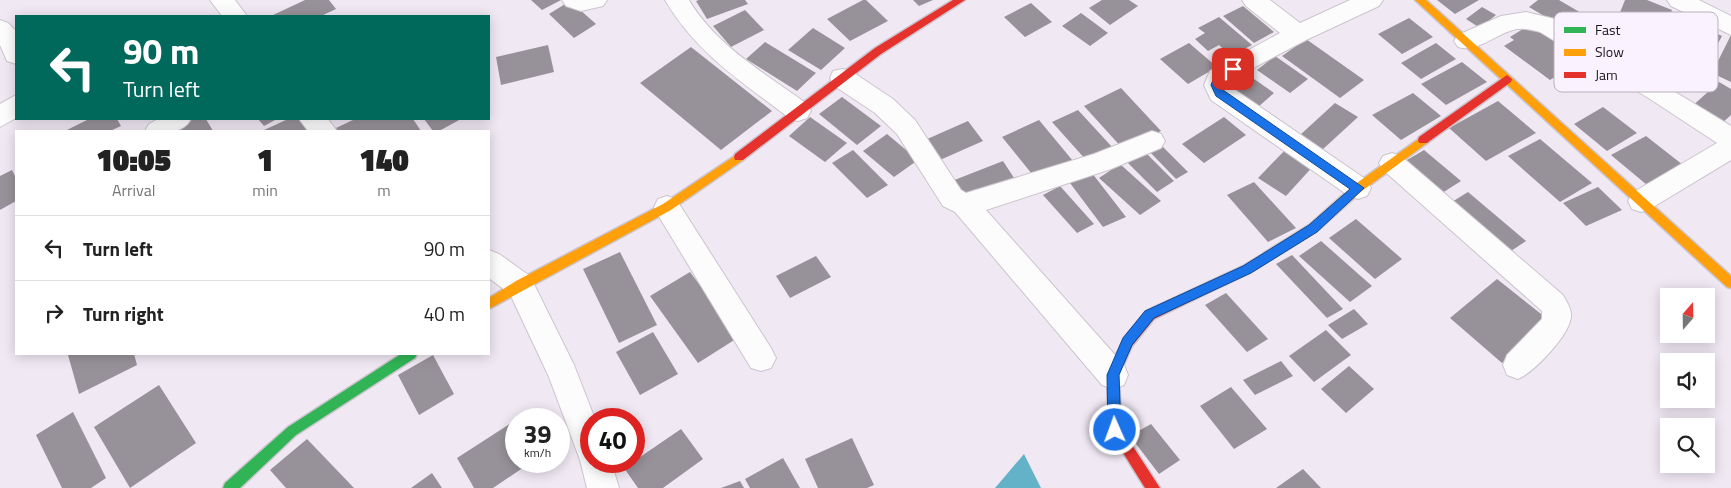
<!DOCTYPE html>
<style>
:root{--surface:#fff;--page:#f2f2f2;--text:#222;--muted:#767676;--line:#e0e0e0}
body{margin:0;font-family:"Titillium Web",sans-serif;background:var(--page);color:var(--text);height:100vh;display:flex;flex-direction:column;font-size:19px;white-space:nowrap}
*{box-sizing:border-box;margin:0}
p{font-size:16px;color:var(--muted)}
.icon{flex:none;width:28px;height:28px;fill:none;stroke:currentColor;stroke-width:2;stroke-linecap:round;stroke-linejoin:round}
.map{position:relative;flex:1;overflow:hidden}
.sheet{position:absolute;left:15px;top:130px;width:475px;height:225px;display:flex;flex-direction:column;background:var(--surface);border-radius:0px;box-shadow:0 2px 12px #0003}
.sheet>*{flex:none}
.banner{position:absolute;left:15px;top:15px;width:475px;height:105px;border-radius:0px;box-shadow:0 2px 12px #0003;background:#00695c;color:#fff;overflow:hidden}
.needle{width:32px;rotate:20deg}
.controls{position:absolute;left:1660px;top:288px;display:grid;gap:10px}
.controls a{display:grid;place-items:center;width:55px;height:55px;border-radius:0px;background:var(--surface);box-shadow:0 2px 12px #0003;font-size:25px}
.speed{position:absolute;left:505px;top:408px;display:flex;gap:10px;font-size:25px;font-weight:700;text-align:center}
.speed>*{display:grid;place-content:center;width:65px;height:65px;border-radius:50%;background:var(--surface);box-shadow:0 2px 12px #0003;line-height:1}
.speed small{font-size:12px;font-weight:400}
.speed .limit{border:8px solid #d22;background:#fff;color:#111}
.pin{position:absolute;display:grid;place-items:center;width:42px;height:42px;color:#fff;margin:-21px;border-radius:10px;box-shadow:0 2px 8px #0006}
.me{position:absolute;width:55px;margin:-28px;rotate:358deg;stroke-linejoin:round;filter:drop-shadow(0 0 4px #0008)}
.turn{display:flex;align-items:center;gap:18px;height:105px;padding:0 25px;font-size:22px}
.turn .icon{width:65px;height:65px;stroke-width:2.5}
.turn b{display:block;font-size:35px;line-height:42px}
.eta{display:flex;justify-content:space-evenly;align-items:center;height:85px;text-align:center}
.eta b{font-size:30px;font-weight:800;line-height:35px}
ul{padding:0;list-style:none}
li{display:flex;align-items:center;gap:15px;height:65px;padding:0 25px;border-top:1px solid var(--line)}
li div{flex:1}
li b{display:block;font-size:19px}
li em{font-style:normal}
.map>svg:first-child{display:block}
.water{fill:#63b2c7}
.building{fill:#979299}
.lines{fill:none;stroke-linecap:round;stroke-linejoin:round}
.street-casing{stroke:#cbc4cd;stroke-width:2}
.fast-casing{stroke:#cbc4cd;stroke-width:3}
.slow-casing{stroke:#cbc4cd;stroke-width:3}
.jam-casing{stroke:#cbc4cd;stroke-width:3}
.street{fill:#fdfcfd;fill-rule:evenodd}
.fast{fill:#30b455;fill-rule:evenodd}
.slow{fill:#ff9f0a;fill-rule:evenodd}
.jam{fill:#e5322d;fill-rule:evenodd}
.route{fill:#1a73e8;stroke:#114b97}
.key{fill:#fbf2ff;stroke:#b8b1bc;stroke-width:1}
.key-label{font-size:14px;fill:#1d181f}
</style>
<div class="map">
<svg width="1731" height="488" viewBox="0 0 1731 488">
<rect width="100%" height="100%" fill="#f0e8f3"/>
<path class="water" d="M1024 454 1041 488H995Z"/>
<g class="building">
<path d="M305 0H329L336 9 321 16H271Z"/>
<path d="M531 0H561L542 10Z"/>
<path d="M699 0H745L748 4 707 19 696 1Z"/>
<path d="M863 0H866L888 21 850 41 827 19Z"/>
<path d="M913 0H933L919 6Z"/>
<path d="M1102 0H1129L1138 6 1110 25 1089 8Z"/>
<path d="M1437 0H1479L1455 14Z"/>
<path d="M1538 0H1559L1588 17 1571 32 1529 7Z"/>
<path d="M1625 0H1647L1672 10 1660 43 1615 25Z"/>
<path d="M570 1 596 24 574 38 549 14Z"/>
<path d="M1031 3 1052 22 1025 37 1004 17Z"/>
<path d="M1243 6 1274 32 1254 43 1223 16Z"/>
<path d="M1482 7 1496 15 1480 28 1466 19Z"/>
<path d="M745 10 764 30 731 47 713 26Z"/>
<path d="M1081 13 1108 33 1090 46 1062 26Z"/>
<path d="M1219 17 1252 45 1231 56 1219 45 1208 51 1195 39 1205 33 1198 28Z"/>
<path d="M1681 17 1722 36 1706 66 1664 47Z"/>
<path d="M1409 18 1433 37 1402 54 1378 34Z"/>
<path d="M1531 24 1568 51 1561 55 1575 65 1550 80 1504 46 1514 40 1510 37Z"/>
<path d="M813 28 845 48 821 70 788 50Z"/>
<path d="M1731 35V82L1712 73Z"/>
<path d="M1306 39 1364 80 1340 98 1282 56Z"/>
<path d="M765 42 816 73 797 91 746 59Z"/>
<path d="M1189 43 1217 67 1188 84 1160 59Z"/>
<path d="M1436 43 1456 59 1421 79 1401 63Z"/>
<path d="M548 45 554 72 501 85 496 57Z"/>
<path d="M691 47 772 111 721 150 640 83Z"/>
<path d="M1275 56 1308 79 1290 93 1257 70Z"/>
<path d="M1462 62 1487 82 1446 105 1421 84Z"/>
<path d="M1244 72 1274 93 1257 108 1226 87Z"/>
<path d="M1719 82 1731 89V115L1719 126 1690 108Z"/>
<path d="M1121 88 1161 131 1124 150 1084 106Z"/>
<path d="M1413 93 1441 116 1401 140 1372 115Z"/>
<path d="M842 97 881 126 857 145 819 114Z"/>
<path d="M1498 101 1536 133 1486 161 1449 128Z"/>
<path d="M1335 103 1358 117 1322 150 1300 135Z"/>
<path d="M1603 107 1637 133 1607 151 1574 124Z"/>
<path d="M1078 110 1113 148 1087 161 1052 122Z"/>
<path d="M810 117 847 143 825 162 789 136Z"/>
<path d="M1224 117 1246 135 1204 163 1182 144Z"/>
<path d="M89 119H117L121 126 110 131H65Z"/>
<path d="M193 119H206L213 131H168Z"/>
<path d="M258 119H277L264 126Z"/>
<path d="M288 119H300L312 131H262Z"/>
<path d="M355 119H413L421 131H338L336 128Z"/>
<path d="M424 119H461L439 131H433Z"/>
<path d="M1039 120 1073 161 1036 179 1002 137Z"/>
<path d="M968 121 983 141 940 160 925 140Z"/>
<path d="M887 134 918 160 894 177 863 151Z"/>
<path d="M1646 136 1683 165 1647 185 1611 155Z"/>
<path d="M1540 139 1592 183 1560 202 1508 156Z"/>
<path d="M1160 144 1188 172 1176 179 1148 150Z"/>
<path d="M1289 146 1316 163 1286 196 1258 178Z"/>
<path d="M853 150 888 185 867 198 832 163Z"/>
<path d="M1424 150 1461 181 1439 195 1402 163Z"/>
<path d="M1144 151 1174 181 1157 192 1126 161Z"/>
<path d="M1003 161 1016 181 965 202 952 181Z"/>
<path d="M1120 164 1161 201 1140 215 1099 178Z"/>
<path d="M12 170 16 178V201L0 210V176Z"/>
<path d="M1092 173 1126 217 1103 227 1070 183Z"/>
<path d="M1254 182 1296 228 1268 242 1227 195Z"/>
<path d="M1060 186 1094 224 1077 233 1043 195Z"/>
<path d="M1598 187 1622 210 1586 226 1563 203Z"/>
<path d="M1468 192 1526 241 1505 255 1447 205Z"/>
<path d="M1356 219 1402 259 1375 279 1329 238Z"/>
<path d="M1321 241 1372 286 1350 302 1299 256Z"/>
<path d="M620 252 657 325 619 343 583 269Z"/>
<path d="M1292 255 1343 309 1327 318 1276 264Z"/>
<path d="M816 256 831 277 790 298 776 276Z"/>
<path d="M690 272 739 337 698 363 650 296Z"/>
<path d="M1497 279 1550 321 1502 363 1450 318Z"/>
<path d="M1226 293 1268 339 1247 352 1205 305Z"/>
<path d="M1354 309 1368 324 1342 339 1328 325Z"/>
<path d="M1326 330 1351 355 1314 382 1289 356Z"/>
<path d="M653 332 678 374 640 395 616 352Z"/>
<path d="M70 354H134L137 365 79 394 68 355Z"/>
<path d="M433 355 454 394 419 415 398 375Z"/>
<path d="M1281 361 1293 376 1255 395 1243 380Z"/>
<path d="M1349 366 1374 389 1346 413 1321 389Z"/>
<path d="M159 385 196 443 130 488 94 427Z"/>
<path d="M1231 387 1267 429 1234 449 1200 406Z"/>
<path d="M73 412 106 478 91 488H62L36 435Z"/>
<path d="M516 420V461H533L493 488H474L457 458Z"/>
<path d="M1151 424 1180 460 1159 474 1130 436Z"/>
<path d="M681 429 703 459 663 488H638L624 468Z"/>
<path d="M852 438 874 485 867 488H818L805 459Z"/>
<path d="M307 439 354 488H286L270 470Z"/>
<path d="M783 458 800 488H750L745 479Z"/>
<path d="M1303 469 1321 488H1276Z"/>
<path d="M432 473 442 488H411Z"/>
<path d="M740 481 744 488H721Z"/>
</g>
<g class="lines">
<g class="street-casing">
<g id="street">
<path d="M210 0H235L247 16H222Z"/>
<path d="M562 0H607L603 6 581 11 566 6Z"/>
<path d="M665 0H689C716 46 765 73 807 104L811 111 807 118 798 121 789 118C741 81 696 53 665 0Z"/>
<path d="M1242 0H1270L1300 23 1350 0H1383L1379 6 1306 40 1257 66 1228 85 1367 180 1371 188 1367 196 1358 199 1349 196 1211 100 1204 85 1210 71 1280 33 1246 6Z"/>
<path d="M1667 0H1699L1731 16V35L1671 6Z"/>
<path d="M1526 12 1555 19 1731 126V160L1650 209 1641 212 1632 209 1628 201 1632 193 1717 143 1650 99 1540 32C1531 30 1522 27 1513 30 1494 35 1477 53 1458 47L1454 41 1458 35 1501 16Z"/>
<path d="M0 20 8 23 16 31V64L7 61 0 45Z"/>
<path d="M842 69 851 71 893 99 915 120 961 190 966 193 1094 154 1152 131 1161 134 1165 141 1161 148 1111 169 986 210 1124 365 1128 375 1124 385 1113 389 1102 385 955 212 943 206 897 134 875 113 833 85 830 78 833 71Z"/>
<path d="M16 95V118L0 127V104Z"/>
<path d="M158 119H191C182 136 162 131 145 131L149 124Z"/>
<path d="M299 119H328L337 131H308Z"/>
<path d="M1392 153 1401 156 1563 295C1567 302 1572 310 1571 317 1569 336 1534 372 1518 379L1507 375 1503 365 1507 355 1542 319V311L1383 170 1379 163 1383 156Z"/>
<path d="M667 196 676 199 771 348 776 358 771 368 761 371 751 368 658 215 654 207 658 199Z"/>
<path d="M489 250 499 254 530 276 574 365 595 419H591V461H611L619 488H587L580 460 549 377 510 294 489 278Z"/>
</g>
</g>
<g class="fast-casing">
<path id="fast" d="M401 354H417L415 358 296 435 240 488H223L225 483 288 427Z"/>
</g>
<g class="slow-casing">
<g id="slow">
<path d="M1415 0H1426L1731 276V288L1727 287Z"/>
<path d="M1423 136 1427 137 1428 140 1427 143 1362 191 1317 231 1272 259 1268 261 1264 259 1262 256 1264 253 1309 225 1354 185Z"/>
<path d="M739 153 743 154 744 157 743 160 671 210 489 309V298L516 281 663 204Z"/>
</g>
</g>
<g class="jam-casing">
<g id="jam">
<path d="M953 0H965L881 54 743 160H735L734 157 735 154 875 48Z"/>
<path d="M1507 75 1512 79 1511 82 1427 143H1419L1418 140 1419 137Z"/>
<path d="M1268 251 1272 253 1274 256 1272 259 1251 272 1154 319 1132 346 1119 375 1121 428 1160 488H1145L1109 430 1107 375 1124 338 1146 311 1243 266Z"/>
</g>
</g>
<use href="#street" class="street"/>
<use href="#fast" class="fast"/>
<use href="#slow" class="slow"/>
<use href="#jam" class="jam"/>
</g>
<path class="route" d="M1233 65 1238 69 1223 80 1221 85 1223 90 1364 188 1317 232 1251 273 1154 318 1132 345 1119 375 1121 430 1119 435 1115 437 1110 435 1108 430 1107 375 1123 338 1145 311 1243 266 1309 225 1350 189 1216 96 1211 85 1215 75Z"/>
<rect x="1554" y="12" width="164" height="80" rx="8" class="key"/>
<rect x="1564" y="27" width="22" height="6" fill="#30b455"/>
<rect x="1564" y="49" width="22" height="7" fill="#ff9f0a"/>
<rect x="1564" y="72" width="22" height="6" fill="#e5322d"/>
<g class="key-label">
<text x="1595" y="35">Fast</text>
<text x="1595" y="57">Slow</text>
<text x="1595" y="80">Jam</text>
</g>
</svg>
<div class="controls">
<a><svg class="needle" viewBox="-14 -14 28 28"><path d="M0-13l5 13h-10z" fill="#e53935"/><path d="M0 13l5-13h-10z" fill="#767676"/></svg></a>
<a><svg class="icon" aria-label="sound" viewBox="0 0 24 24"><path d="M4 9h4l5-4v14l-5-4H4zM17 9q2 3 0 6"/></svg></a>
<a><svg class="icon" aria-label="search" viewBox="0 0 24 24"><circle cx="10" cy="10" r="6"/><path d="M15 15l6 6"/></svg></a>
</div>
<div class="speed"><div>39<small>km/h</small></div><div class="limit">40</div></div>
<div class="pin" style="left:1233px;top:69px;background:#d93025"><svg class="icon" aria-label="arrive" viewBox="0 0 24 24"><path d="M6 21V4h12l-3 4 3 4H6"/></svg></div>
<svg class="me" style="left:1115px;top:430px" viewBox="-20 -20 40 40"><circle r="17" fill="#1a73e8" stroke="#fff" stroke-width="3"/><path d="M0-11L8 9 0 5-8 9z" fill="#fff"/></svg>
<div class="banner">
<div class="turn"><svg class="icon" aria-label="left" viewBox="0 0 24 24"><path d="M17 20v-9H6M10 6l-5 5 5 5"/></svg><div><b>90 m</b>Turn left</div></div>
</div>
<section class="sheet">
<div class="eta">
<div><b>10:05</b><p>Arrival</p></div>
<div><b>1</b><p>min</p></div>
<div><b>140</b><p>m</p></div>
</div>
<ul>
<li><svg class="icon" aria-label="left" viewBox="0 0 24 24"><path d="M17 20v-9H6M10 6l-5 5 5 5"/></svg><div><b>Turn left</b></div><em>90 m</em></li>
<li><svg class="icon" aria-label="right" viewBox="0 0 24 24"><path d="M7 20v-9h11M14 6l5 5-5 5"/></svg><div><b>Turn right</b></div><em>40 m</em></li>
</ul>
</section>
</div>
